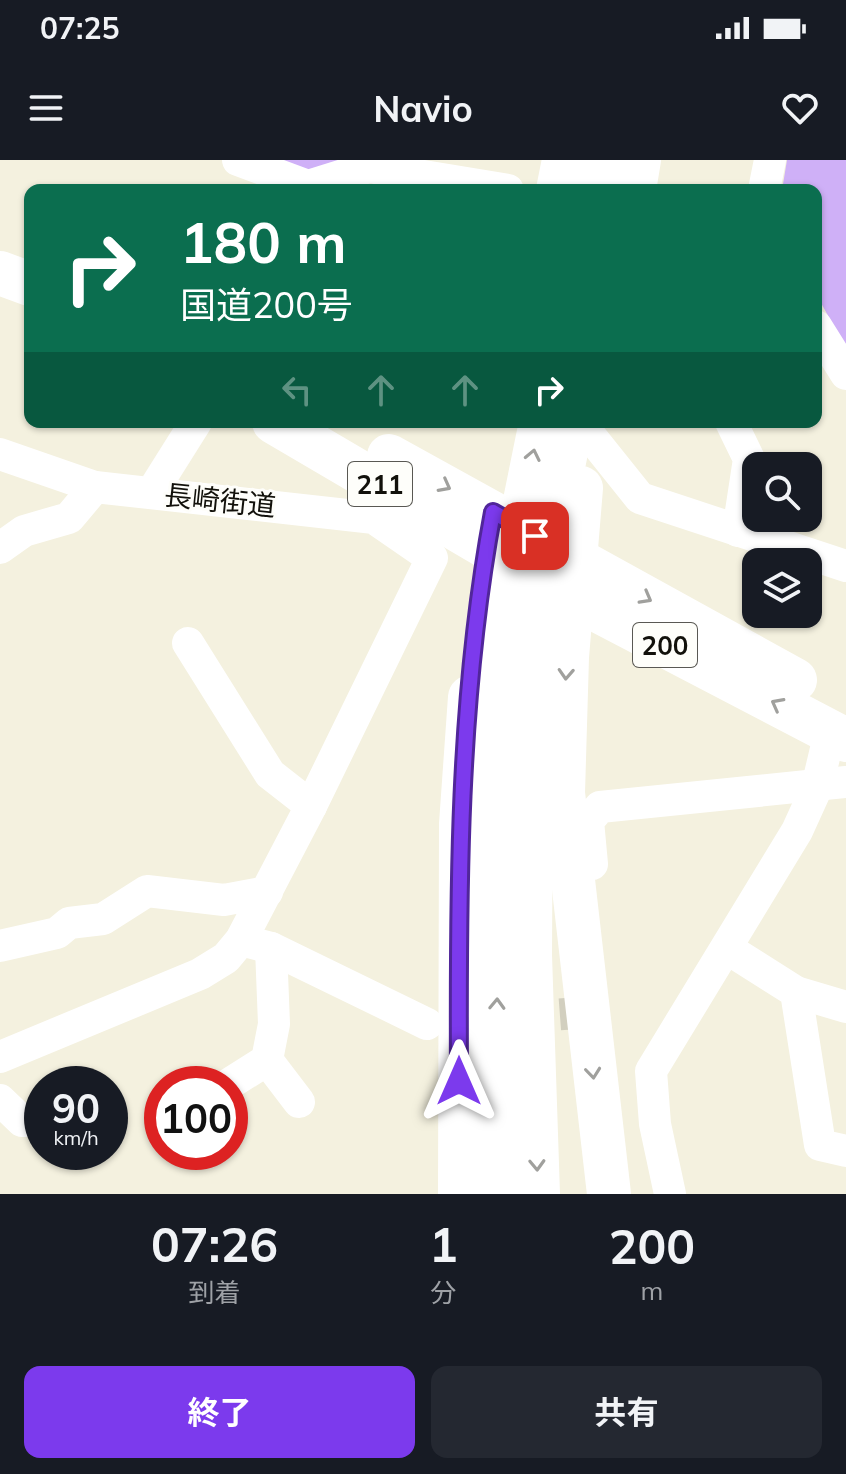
<!DOCTYPE html>
<html lang="ja">
<meta charset="utf-8">
<style>
:root{--surface:#171b24;--page:#242831;--text:#f1f3f6;--muted:#9ea1a6;--accent:#7c3aed}
body{margin:0;font-family:Mulish,"Noto Sans JP",sans-serif;background:var(--page);color:var(--text);height:100vh;display:flex;flex-direction:column;font-size:30px;white-space:nowrap}
*{box-sizing:border-box;margin:0}
p{font-size:26px;color:var(--muted)}
.icon{flex:none;width:44px;height:44px;fill:none;stroke:currentColor;stroke-width:2;stroke-linecap:round;stroke-linejoin:round}
.map{position:relative;height:1034px;overflow:hidden}
.drawer{display:flex;flex-direction:column;background:var(--surface);flex:1}
.drawer>*{flex:none}
.guide{position:absolute;left:24px;top:24px;width:798px;height:244px;border-radius:16px;box-shadow:0 2px 6px #0004;background:#0b6e4f;color:#fff;overflow:hidden}
.tools{position:absolute;left:742px;top:292px;display:grid;gap:16px}
.tools a{display:grid;place-items:center;width:80px;height:80px;border-radius:16px;background:var(--surface);box-shadow:0 2px 6px #0004;font-size:40px}
.speed{position:absolute;left:24px;top:906px;display:flex;gap:16px;font-size:40px;font-weight:700;text-align:center}
.speed>*{display:grid;place-content:center;width:104px;height:104px;border-radius:50%;background:var(--surface);box-shadow:0 2px 6px #0004;line-height:1}
.speed small{font-size:20px;font-weight:400}
.speed .limit{border:12px solid #d22;background:#fff;color:#111}
.pin{position:absolute;display:grid;place-items:center;width:68px;height:68px;color:#fff;margin:-34px;border-radius:16px;box-shadow:0 4px 12px #0006}
.me{position:absolute;width:88px;margin:-44px;rotate:0deg;stroke-linejoin:round;filter:drop-shadow(0 0 6px #0008)}
.turn{display:flex;align-items:center;gap:28px;height:168px;padding:0 24px;font-size:36px}
.turn .icon{width:104px;height:104px;stroke-width:2.5}
.turn b{display:block;font-size:56px;line-height:68px}
.lanes{display:flex;align-items:center;height:76px;padding:0 24px;background:#0003;justify-content:center;gap:40px;direction:ltr}
.lanes .off{opacity:.35}
.eta{display:flex;justify-content:space-evenly;align-items:center;height:136px;text-align:center}
.eta b{font-size:48px;font-weight:700;line-height:56px}
.primary-button{display:flex;gap:16px;margin-top:auto;padding:16px 24px}
.primary-button a{flex:1;height:92px;border-radius:16px;background:var(--accent);color:#fff;font-size:32px;font-weight:700;line-height:92px;text-align:center}
.primary-button a+a{background:var(--page);color:var(--text)}
.status{display:flex;justify-content:space-between;align-items:center;height:56px;padding:0 40px;background:var(--surface);direction:ltr}
.status svg{height:22px;fill:currentColor}
header{display:flex;justify-content:space-between;align-items:center;height:104px;padding:0 24px;background:var(--surface);font-size:36px;font-weight:700}
.map>svg:first-child{display:block}
.green{fill:#cfb0f7}
.lines{fill:none;stroke-linecap:round;stroke-linejoin:round}
.minor-tunnel{stroke:#d2cfbf;stroke-width:32;stroke-dasharray:32 16;stroke-linecap:butt}
.minor{stroke:#fff;stroke-width:32}
.highway{stroke:#fff;stroke-width:44}
.oneway{stroke:#a0a09d}
.route-casing{stroke:#51269a;stroke-width:20}
.route{stroke:#7c3aed;stroke-width:14}
.labels{text-anchor:middle;dominant-baseline:central;stroke-width:6;stroke-linejoin:round;paint-order:stroke}
.shield{fill:#fefefa;stroke:#595853;stroke-width:2}
.shield-label{font-size:26px;font-weight:bold;fill:#12110b}
.street-label{font-size:28px;fill:#12110b;stroke:#fefefa}
</style>
<div class="status"><b>07:25</b><svg viewBox="0 0 49 12"><path d="M0 12V9h3v3zM5 12V6h3v6zM10 12V3h3v9zM15 12V0h3v12zM26 1h20v11H26zM47 4h2v5h-2z"/></svg></div>
<header><svg class="icon" aria-label="menu" viewBox="0 0 24 24"><path d="M4 6h16M4 12h16M4 18h16"/></svg>Navio<svg class="icon" aria-label="heart" viewBox="0 0 24 24"><path d="M12 20l-8-8c-3-5 5-10 8-4 3-6 11-1 8 4z"/></svg></header>
<div class="map">
<svg width="846" height="1034" viewBox="0 0 846 1034">
<rect width="100%" height="100%" fill="#f4f1df"/>
<g class="green">
<path d="M275 0H343L311 13Z"/>
<path d="M787 0H846V188L816 134V30H782Z"/>
</g>
<g class="lines">
<path class="minor-tunnel" d="M512 858 605 851"/>
<g class="minor">
<path d="M238 0 308 26"/>
<path d="M369 7 508 30"/>
<path d="M307 30 308 26 369 7 370 0"/>
<path d="M764 30 770 0"/>
<path d="M816 166 846 214"/>
<path d="M731 262 749 299 738 371"/>
<path d="M584 268 640 338 846 406"/>
<path d="M0 294 95 327 374 358 432 398 311 646 241 780 226 798 200 814 0 897"/>
<path d="M152 332 196 262"/>
<path d="M0 388 24 371 69 358 95 327"/>
<path d="M188 483 270 614 311 646"/>
<path d="M592 704 588 661 600 647 846 622"/>
<path d="M241 780 271 788 427 864"/>
<path d="M0 786 57 773 69 763 103 759 147 731 224 740 267 732"/>
<path d="M728 789 796 832 820 985 846 991"/>
<path d="M796 832 846 847"/>
<path d="M267 900 299 942"/>
<path d="M229 924 267 900 274 864 271 788"/>
<path d="M0 940 22 961H35"/>
<path d="M670 1034 655 964 651 911 797 671 817 627 830 572"/>
</g>
<g class="highway">
<path d="M558 30 564 0"/>
<path d="M591 30 596 0"/>
<path d="M634 30 639 0"/>
<path d="M0 113 30 124"/>
<path d="M274 262 572 437 846 580"/>
<path d="M389 296 795 520"/>
<path d="M581 328 567 497 563 633 609 1034"/>
<path d="M460 1034 461 664 470 537"/>
<path d="M501 1034 495 893 502 728 496 565 497 479 541 262"/>
<path d="M538 1034 530 795 531 605 525 563 537 436 572 262"/>
</g>
</g>
<defs><path id="oneway-chevron" d="M-2-3.5L2.5 0L-2 3.5" fill="none" stroke-width="1.6" stroke-linecap="round" stroke-linejoin="round" transform="scale(2)"/></defs>
<g class="oneway">
<use href="#oneway-chevron" transform="translate(533 295) rotate(-78)"/>
<use href="#oneway-chevron" transform="translate(445 326) rotate(28)"/>
<use href="#oneway-chevron" transform="translate(646 438) rotate(29)"/>
<use href="#oneway-chevron" transform="translate(566 514) rotate(93)"/>
<use href="#oneway-chevron" transform="translate(777 544) rotate(-152)"/>
<use href="#oneway-chevron" transform="translate(497 844) rotate(-88)"/>
<use href="#oneway-chevron" transform="translate(593 913) rotate(84)"/>
<use href="#oneway-chevron" transform="translate(537 1005) rotate(88)"/>
</g>
<g class="lines">
<g class="route-casing">
<path id="route" d="M459 921C458 732 458 539 493 352L535 376"/>
</g>
<use href="#route" class="route"/>
</g>
<g class="labels">
<g class="shield">
<rect x="348" y="302" width="64" height="44" rx="6"/>
<rect x="633" y="463" width="64" height="44" rx="6"/>
</g>
<g class="shield-label">
<text x="380" y="324">211</text>
<text x="665" y="485">200</text>
</g>
<g class="street-label">
<text transform="translate(220 340) rotate(6)">長崎街道</text>
</g>
</g>
</svg>
<div class="tools">
<a><svg class="icon" aria-label="search" viewBox="0 0 24 24"><circle cx="10" cy="10" r="6"/><path d="M15 15l6 6"/></svg></a>
<a><svg class="icon" aria-label="layers" viewBox="0 0 24 24"><path d="M12 4l9 5-9 5-9-5zM3 14l9 5 9-5"/></svg></a>
</div>
<div class="speed"><div>90<small>km/h</small></div><div class="limit">100</div></div>
<div class="pin" style="left:535px;top:376px;background:#d93025"><svg class="icon" aria-label="arrive" viewBox="0 0 24 24"><path d="M6 21V4h12l-3 4 3 4H6"/></svg></div>
<svg class="me" style="left:459px;top:921px" viewBox="-20 -20 40 40"><path d="M0-17L14 15 0 8-14 15z" fill="#7c3aed" stroke="#fff" stroke-width="4"/></svg>
<div class="guide">
<div class="turn"><svg class="icon" aria-label="right" viewBox="0 0 24 24"><path d="M7 20v-9h11M14 6l5 5-5 5"/></svg><div><b>180 m</b>国道200号</div></div>
<div class="lanes"><svg class="icon off" aria-label="left" viewBox="0 0 24 24"><path d="M17 20v-9H6M10 6l-5 5 5 5"/></svg><svg class="icon off" aria-label="ahead" viewBox="0 0 24 24"><path d="M12 20V5M6 11l6-6 6 6"/></svg><svg class="icon off" aria-label="ahead" viewBox="0 0 24 24"><path d="M12 20V5M6 11l6-6 6 6"/></svg><svg class="icon" aria-label="right" viewBox="0 0 24 24"><path d="M7 20v-9h11M14 6l5 5-5 5"/></svg></div>
</div>
</div>
<section class="drawer">
<div class="eta">
<div><b>07:26</b><p>到着</p></div>
<div><b>1</b><p>分</p></div>
<div><b>200</b><p>m</p></div>
</div>
<div class="primary-button"><a>終了</a><a>共有</a></div>
</section>
